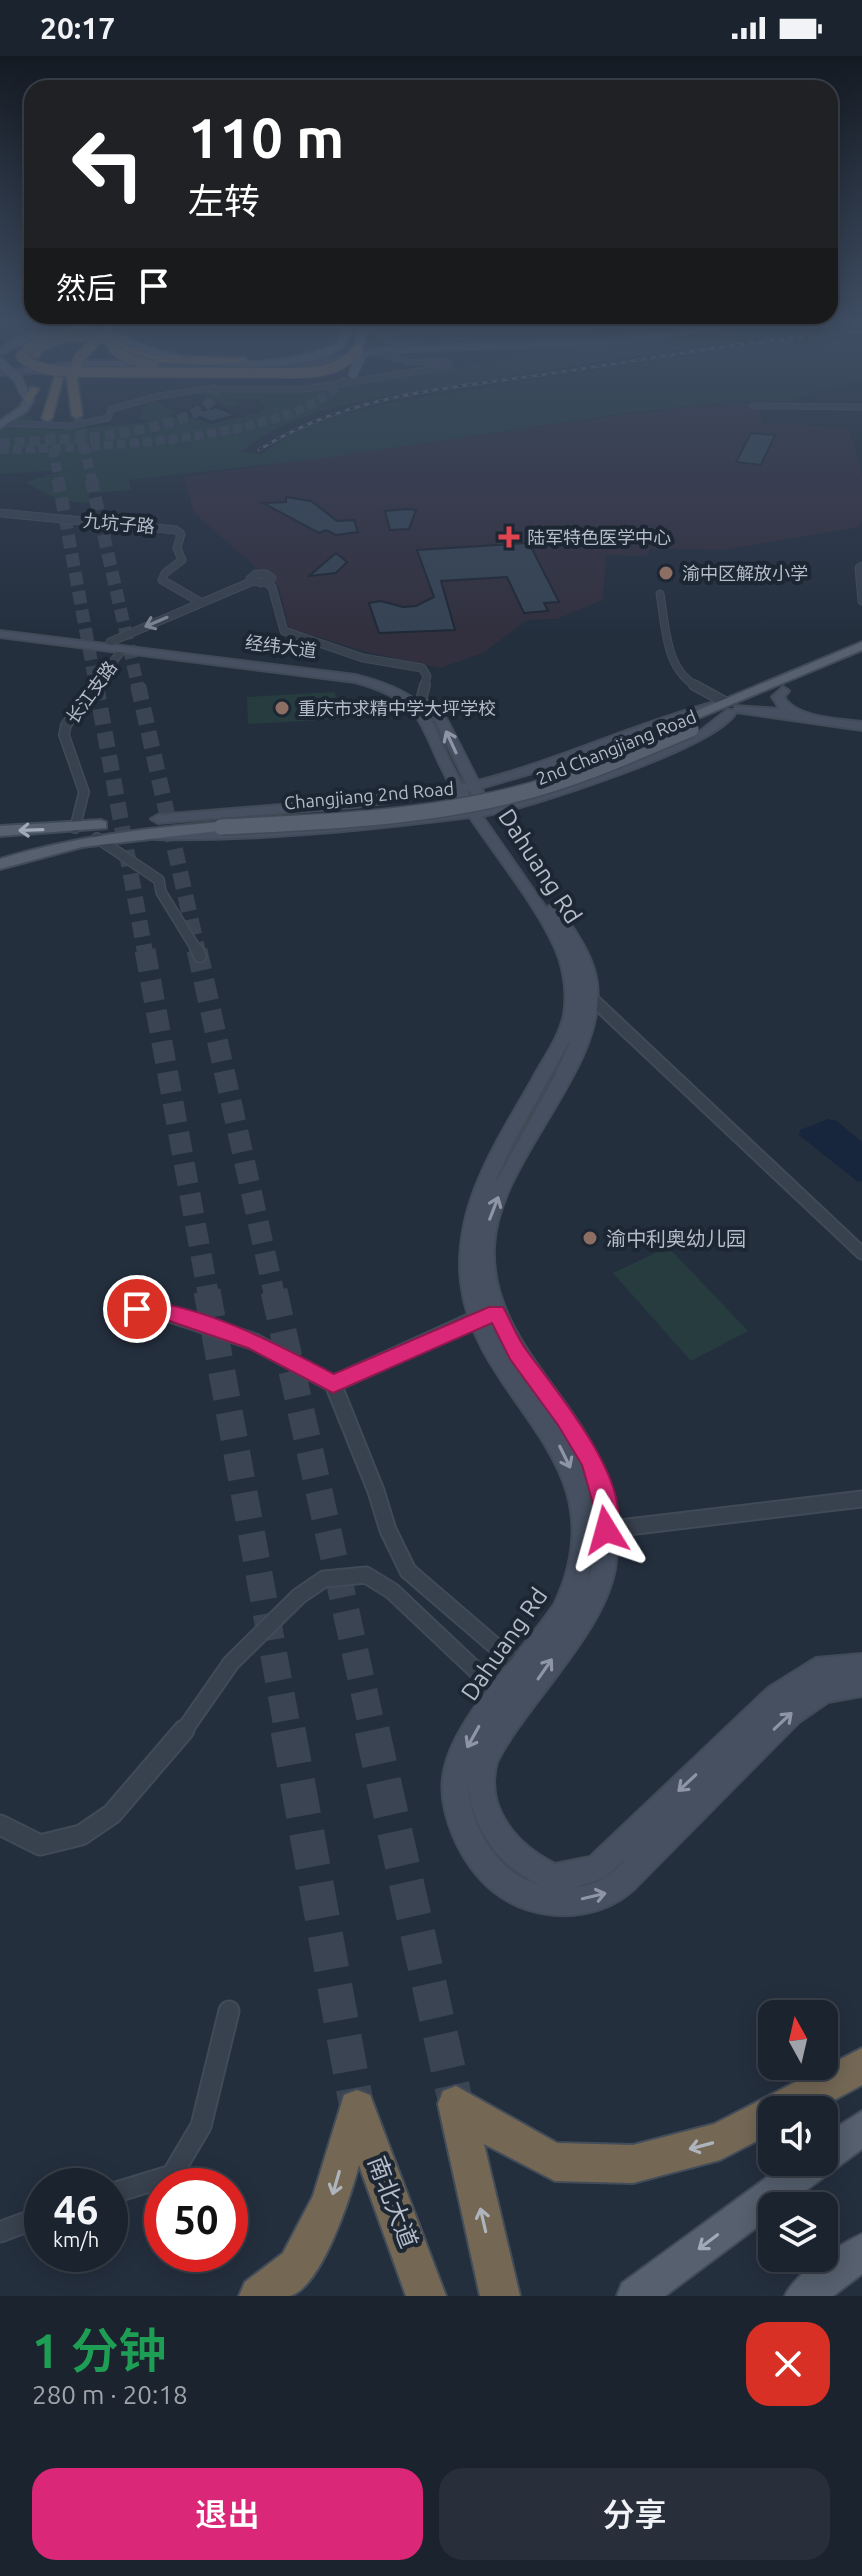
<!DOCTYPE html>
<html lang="zh">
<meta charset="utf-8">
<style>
:root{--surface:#1b232e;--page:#282f3a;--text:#f1f3f6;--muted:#a0a4aa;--line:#39404a;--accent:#db2777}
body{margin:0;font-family:Ubuntu,"Noto Sans SC",sans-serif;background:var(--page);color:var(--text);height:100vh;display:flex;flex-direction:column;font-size:30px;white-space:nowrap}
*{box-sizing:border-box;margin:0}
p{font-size:26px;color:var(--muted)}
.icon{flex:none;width:44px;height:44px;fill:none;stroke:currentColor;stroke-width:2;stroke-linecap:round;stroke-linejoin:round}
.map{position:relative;height:2240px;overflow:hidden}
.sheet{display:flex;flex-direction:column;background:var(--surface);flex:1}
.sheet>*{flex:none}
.hud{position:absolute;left:24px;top:24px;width:814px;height:244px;border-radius:24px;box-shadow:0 4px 20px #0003,0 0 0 2px var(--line);background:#202124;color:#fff;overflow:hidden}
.needle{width:52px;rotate:352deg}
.controls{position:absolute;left:758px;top:1944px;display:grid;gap:16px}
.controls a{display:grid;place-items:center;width:80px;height:80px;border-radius:16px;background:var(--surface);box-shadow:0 4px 20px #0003,0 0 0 2px var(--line);font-size:40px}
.speed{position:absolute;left:24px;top:2112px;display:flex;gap:16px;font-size:40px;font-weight:700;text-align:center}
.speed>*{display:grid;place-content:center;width:104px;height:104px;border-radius:50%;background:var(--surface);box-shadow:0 4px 20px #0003,0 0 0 2px var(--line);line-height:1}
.speed small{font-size:20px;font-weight:400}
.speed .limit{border:12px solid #d22;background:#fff;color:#111}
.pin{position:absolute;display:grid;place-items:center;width:68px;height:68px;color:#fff;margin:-34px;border:4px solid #fff;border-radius:50%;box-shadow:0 2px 8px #0007}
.me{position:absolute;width:88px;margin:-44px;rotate:352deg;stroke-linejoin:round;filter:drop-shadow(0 0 6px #0008)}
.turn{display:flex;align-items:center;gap:28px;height:168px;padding:0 32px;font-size:36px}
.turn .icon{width:104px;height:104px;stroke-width:2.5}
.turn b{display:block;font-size:56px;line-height:68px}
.then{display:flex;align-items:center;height:76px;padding:0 32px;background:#0003;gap:16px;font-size:30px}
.round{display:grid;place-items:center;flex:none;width:84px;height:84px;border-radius:24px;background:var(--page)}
.overview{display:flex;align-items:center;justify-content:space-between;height:136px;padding:0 32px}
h1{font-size:48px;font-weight:600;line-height:60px;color:#1e9e55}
.button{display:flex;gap:16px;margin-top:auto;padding:16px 32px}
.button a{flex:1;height:92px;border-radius:24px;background:var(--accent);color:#fff;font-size:32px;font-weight:600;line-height:92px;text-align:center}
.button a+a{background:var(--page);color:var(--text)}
.status{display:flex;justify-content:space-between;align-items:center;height:56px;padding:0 40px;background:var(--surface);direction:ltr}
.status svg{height:22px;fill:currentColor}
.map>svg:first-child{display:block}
.medical{fill:#32303f}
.green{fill:#263c3f}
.water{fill:#17263c}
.building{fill:#364354;stroke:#1f2835;stroke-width:2}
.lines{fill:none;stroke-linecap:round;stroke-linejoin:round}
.primary-tunnel{stroke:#3a4453;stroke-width:9;stroke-dasharray:9 4;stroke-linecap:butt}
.highway-tunnel-far5{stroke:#3a4453;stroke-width:10;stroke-dasharray:10 5;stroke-linecap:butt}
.highway-tunnel-far4{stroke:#3a4453;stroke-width:13;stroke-dasharray:13 6;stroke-linecap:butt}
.highway-tunnel-far3{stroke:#3a4453;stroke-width:16;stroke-dasharray:16 8;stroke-linecap:butt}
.highway-tunnel-far2{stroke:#3a4453;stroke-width:21;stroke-dasharray:21 10;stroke-linecap:butt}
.highway-tunnel-far1{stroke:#3a4453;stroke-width:27;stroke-dasharray:27 14;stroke-linecap:butt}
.highway-tunnel{stroke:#3a4453;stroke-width:35;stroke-dasharray:35 17;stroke-linecap:butt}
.street-far5-casing{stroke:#414a57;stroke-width:7}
.street-far4-casing{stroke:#414a57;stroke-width:9}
.street-far3-casing{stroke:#414a57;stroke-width:12}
.street-far2-casing{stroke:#414a57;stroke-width:15}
.street-far1-casing{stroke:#414a57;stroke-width:19}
.street-casing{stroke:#414a57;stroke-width:23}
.secondary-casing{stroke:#414a57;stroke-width:4}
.primary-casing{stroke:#414a57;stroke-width:4}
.highway-casing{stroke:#434c59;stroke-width:4}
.street-far5{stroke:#38414e;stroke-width:5}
.street-far4{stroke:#38414e;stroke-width:7}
.street-far3{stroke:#38414e;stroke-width:9}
.street-far2{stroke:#38414e;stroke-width:11}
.street-far1{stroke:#38414e;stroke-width:15}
.street{stroke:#38414e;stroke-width:19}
.secondary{fill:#465061;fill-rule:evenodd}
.primary{fill:#56606e;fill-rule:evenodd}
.highway{fill:#746855;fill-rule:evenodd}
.rail-casing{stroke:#5a6575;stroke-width:3}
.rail{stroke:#1d2633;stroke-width:2;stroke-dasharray:5;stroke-linecap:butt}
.primary-bridge-far1-casing{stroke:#414a57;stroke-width:11;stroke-linecap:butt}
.primary-bridge-casing{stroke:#414a57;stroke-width:18;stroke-linecap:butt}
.highway-bridge-casing{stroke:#434c59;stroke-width:12;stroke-linecap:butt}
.primary-bridge-far1{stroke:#56606e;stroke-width:9}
.primary-bridge{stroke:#56606e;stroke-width:15}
.highway-bridge{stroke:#746855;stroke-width:10}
.oneway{stroke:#7c8592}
.oneway2{stroke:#8e96a5}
.oneway3{stroke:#a1aab7}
.oneway4{stroke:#aeb4bd}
.route{fill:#db2777;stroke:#8e194d;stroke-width:2}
.health-dot{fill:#e0444e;stroke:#1d2633;stroke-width:3}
.education-dot{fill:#8d6e63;stroke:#1d2633;stroke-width:3}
.labels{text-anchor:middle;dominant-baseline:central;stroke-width:8;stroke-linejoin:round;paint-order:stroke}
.far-street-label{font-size:18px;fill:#b4bcc9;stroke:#1d2633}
.far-poi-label{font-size:18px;fill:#b4bcc9;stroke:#1d2633;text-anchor:start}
.poi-label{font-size:20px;fill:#b4bcc9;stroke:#1d2633;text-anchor:start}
.near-street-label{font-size:24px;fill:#b4bcc9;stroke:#1d2633}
</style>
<div class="status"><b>20:17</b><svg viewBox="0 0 49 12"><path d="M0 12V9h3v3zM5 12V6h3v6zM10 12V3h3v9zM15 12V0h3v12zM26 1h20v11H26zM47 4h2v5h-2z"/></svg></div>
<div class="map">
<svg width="862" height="2240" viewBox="0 0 862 2240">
<rect width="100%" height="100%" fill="#242f3e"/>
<path class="medical" d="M729 347H759L763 367 849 372 862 420V464L859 471 724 494 651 492 646 500 606 499 603 544 557 563 527 564 483 597 440 612 370 597 289 572 279 531 194 457 184 421 636 357Z"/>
<g class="green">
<path d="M831 264H862V274L735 285 379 341C331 351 280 363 242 396L261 398 301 372 342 358 396 346 782 284 862 279V324L787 345 727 346 632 356 326 402 129 424 131 434 89 437V447C64 446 46 440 26 426L67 414 0 418V374L24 359 31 360 39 373 60 374 153 366 140 362 144 351 156 345 175 356 167 360 180 364 192 362 210 368 261 357 265 350 259 342 235 343 240 348 229 351 195 337 311 335 505 303 524 295 618 288Z"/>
<path d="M335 636 339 663 248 668 247 641Z"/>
<path d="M668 1191 748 1275 691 1305 613 1217Z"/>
</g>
<path class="water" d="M828 1063 837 1065 862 1086V1125L858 1126 799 1079 800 1074Z"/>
<g class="building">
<path d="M216 351 236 359 212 366 192 358Z"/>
<path d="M751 377 775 379 761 409 736 406Z"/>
<path d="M286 441 311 445 337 465 354 464 358 476 336 479 326 474 319 477 263 447 286 446Z"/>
<path d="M407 453 416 454 409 473 390 474 385 455Z"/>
<path d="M529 487 559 546 544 547 548 555 524 557 507 521 441 525 455 574 379 577 369 547 381 545 403 551 416 550 434 541 417 494Z"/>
<path d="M336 497 347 506 336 517 309 520Z"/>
</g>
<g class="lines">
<path class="primary-tunnel" d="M0 394C88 391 228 387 308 350 325 342 339 330 353 318"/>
<g class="highway-tunnel-far5">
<path d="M77 359 92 425"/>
<path d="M47 362 59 425"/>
<path d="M0 387C46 385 179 380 210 346 213 342 216 334 218 329"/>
</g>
<g class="highway-tunnel-far4">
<path d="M58 423 96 631"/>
<path d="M91 423 138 631"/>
</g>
<g class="highway-tunnel-far3">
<path d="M96 629 145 896"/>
<path d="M138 629 198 896"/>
</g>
<g class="highway-tunnel-far2">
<path d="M145 894 208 1237"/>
<path d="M197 894 274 1237"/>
</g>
<g class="highway-tunnel-far1">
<path d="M207 1235 288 1676"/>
<path d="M274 1235 373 1676"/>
</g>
<g class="highway-tunnel">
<path d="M288 1674 357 2052"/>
<path d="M372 1674 456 2048"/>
</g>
<g class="street-far5-casing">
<g id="street-far5">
<path d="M421 290 394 287 380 280 404 272H586L604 264"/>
<path d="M753 350 862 351"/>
<path d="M6 367 70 370 108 362 111 353 159 340 204 333H305L449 310 448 306H408L386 299 394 293"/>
</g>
</g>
<g class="street-far4-casing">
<g id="street-far4">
<path d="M0 457 176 474 181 478 177 492 182 504 165 517 162 524 202 547"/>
<path d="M862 510 859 512 862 545"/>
<path d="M256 518H266L272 522 261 527 250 523Z"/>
<path d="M266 526 272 531 284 575 363 602 422 612 427 620 424 631"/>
<path d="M660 538C666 571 665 614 698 631"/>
<path d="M110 586 253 525"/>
<path d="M94 631 122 594"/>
</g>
</g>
<g class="street-far3-casing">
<g id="street-far3">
<path d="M694 629 725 646"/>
<path d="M419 651 425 629"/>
<path d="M75 772 84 736 64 679 66 669 96 629"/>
<path d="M97 782 159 824 161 836 198 896"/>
</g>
</g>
<g class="street-far2-casing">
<g id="street-far2">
<path d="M197 894 200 900"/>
<path d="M583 940H589L862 1197"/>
</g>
</g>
<g class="street-far1-casing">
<g id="street-far1">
<path d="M116 1252 158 1254 255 1286 333 1328 376 1435 388 1474 408 1515 522 1613"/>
<path d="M333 1328 483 1260"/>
<path d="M603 1474 862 1443"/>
<path d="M183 1676 231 1607 299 1540 324 1523 366 1519 392 1535 502 1639"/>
</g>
</g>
<g class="street-casing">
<g id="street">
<path d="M0 1769 40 1789 81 1779 112 1758 184 1674"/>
<path d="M110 2138 172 2119 201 2070 229 1955"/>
<path d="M0 2176 42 2160"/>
</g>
</g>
<g class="secondary-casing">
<g id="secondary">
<path d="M740 264H757L674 280 599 288 386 296 297 313 267 315 264 312H99L95 310 99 308 297 309 386 292 599 284 674 276Z"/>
<path d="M52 312 49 316 0 319V315Z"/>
<path d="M0 575 355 619C441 641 424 661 462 728L466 727 436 666 423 647 425 644H433L448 666 478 725C559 704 634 668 715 646L721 650 539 715 481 732 490 748 487 751 525 742 608 712 699 676 727 654H734L735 650 780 653 772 641 783 631 789 635 784 641C796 662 839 663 862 666V674L736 656C718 691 527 753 482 760L546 852 553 848 560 852C575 875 594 900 597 928 607 1014 498 1103 494 1190 490 1263 546 1315 582 1372 607 1412 621 1457 616 1504 611 1571 527 1646 497 1706 484 1752 517 1789 555 1808L590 1801 768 1632 816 1602 862 1598V1640L828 1646 799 1666 634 1833C597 1868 532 1867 493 1835 461 1809 436 1755 444 1715 455 1659 523 1596 555 1547 623 1402 474 1349 461 1226 453 1150 496 1087 532 1024 543 1003 559 982 564 959 567 941 565 922 560 905 546 861 496 801 470 761 365 774 261 785 155 783L148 779 155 775C259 776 362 766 465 754L455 737 355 751 158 767 151 763 158 759 355 743 451 730C418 672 429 646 355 626L0 581ZM467 735H470L478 751 482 752H477ZM573 979 555 1020 493 1131 510 1093ZM588 1435C596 1465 598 1498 587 1528 594 1496 596 1467 588 1435ZM468 1727C472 1773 499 1810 540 1829 496 1817 470 1770 468 1727ZM628 1800C613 1818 600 1829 576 1831L606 1821Z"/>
</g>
</g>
<g class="primary-casing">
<g id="primary">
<path d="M334 264H342L351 276C349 281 347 288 342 292 307 318 204 311 163 301 136 295 114 280 87 278 51 276 31 283 0 299V292C29 269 84 268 118 279 134 284 148 292 164 296 218 310 286 311 338 287L343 276Z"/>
<path d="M371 264H380L366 276 361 295H355L358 275Z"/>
<path d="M82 305H156L160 308 26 316 22 313Z"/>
<path d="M23 331 34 344 27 355 0 372V365L20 351 24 344 19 334Z"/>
<path d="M862 586V594L682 669 670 666Z"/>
<path d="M101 764 106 766V772L0 780V770Z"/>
<path d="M221 766 229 771 226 774 82 791 0 813V803C72 781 146 772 221 766Z"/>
<path d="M862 2055V2093L785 2150H772V2160L665 2240H617L622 2227 788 2106H824V2079Z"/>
<path d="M862 2178V2218L833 2240H785C794 2218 839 2188 862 2178Z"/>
</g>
</g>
<g class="highway-casing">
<g id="highway">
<path d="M88 278 121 282V286H117L155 300 244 302 249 305 209 309 155 306 118 295 98 284 67 285 42 294 38 302 30 300 35 290 57 282Z"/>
<path d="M72 319 77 322 82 359 77 362 72 359 67 322Z"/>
<path d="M55 320 63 322 52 362 47 365 42 362Z"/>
<path d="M31 331 39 333 29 347 24 344Z"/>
<path d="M862 1992V2029L816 2054H772V2077L720 2104 633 2127 555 2125 484 2088 520 2240H480L438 2048 443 2035 456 2030 557 2087 633 2089 714 2068Z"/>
<path d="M357 2034 370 2039 446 2240H406L359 2109C351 2139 322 2231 290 2240 276 2240 254 2240 239 2240L245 2226 283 2197 313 2140 344 2039Z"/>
</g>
</g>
<use href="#street-far5" class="street-far5"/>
<use href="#street-far4" class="street-far4"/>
<use href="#street-far3" class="street-far3"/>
<use href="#street-far2" class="street-far2"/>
<use href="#street-far1" class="street-far1"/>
<use href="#street" class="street"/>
<use href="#secondary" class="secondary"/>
<use href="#primary" class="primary"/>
<use href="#highway" class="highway"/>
<g class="rail-casing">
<g id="rail">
<path d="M0 274 13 264"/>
<path d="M259 394C350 336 458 332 561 316 662 301 761 282 862 276"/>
</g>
</g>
<use href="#rail" class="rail"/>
<g class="primary-bridge-far1-casing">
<g id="primary-bridge-far1">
<path d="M0 306 18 323 23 334"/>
<path d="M353 318 360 303 358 293"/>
</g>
</g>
<g class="primary-bridge-casing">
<path id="primary-bridge" d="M221 771C319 766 417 763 513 739 575 724 633 698 691 673"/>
</g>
<g class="highway-bridge-casing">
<g id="highway-bridge">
<path d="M107 274C109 299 131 305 153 309"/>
<path d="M54 280 31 290 21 300C32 313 53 314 69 316L295 317"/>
<path d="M40 283 68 277 97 264"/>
<path d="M282 317C310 317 340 318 358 293"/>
<path d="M72 322 79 302 107 274"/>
</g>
</g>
<use href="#primary-bridge-far1" class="primary-bridge-far1"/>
<use href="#primary-bridge" class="primary-bridge"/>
<use href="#highway-bridge" class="highway-bridge"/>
</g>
<defs><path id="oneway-shaft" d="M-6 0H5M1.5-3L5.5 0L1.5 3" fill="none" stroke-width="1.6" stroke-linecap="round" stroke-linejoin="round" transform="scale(2)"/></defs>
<use class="oneway" href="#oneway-shaft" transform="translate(156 566) rotate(157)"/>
<g class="oneway2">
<use href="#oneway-shaft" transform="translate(451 686) rotate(-115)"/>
<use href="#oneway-shaft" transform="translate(494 1152) rotate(-69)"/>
<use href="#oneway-shaft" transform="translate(565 1401) rotate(64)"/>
<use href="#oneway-shaft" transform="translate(545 1613) rotate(-55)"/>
<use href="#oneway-shaft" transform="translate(783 1665) rotate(-43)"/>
<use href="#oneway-shaft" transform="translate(473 1681) rotate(119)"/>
<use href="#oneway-shaft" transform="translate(687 1727) rotate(137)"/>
<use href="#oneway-shaft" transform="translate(594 1840) rotate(-13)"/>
</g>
<g class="oneway3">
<use href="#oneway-shaft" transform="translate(31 774) rotate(178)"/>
<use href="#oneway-shaft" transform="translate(708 2186) rotate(143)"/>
</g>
<g class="oneway4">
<use href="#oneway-shaft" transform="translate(701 2090) rotate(165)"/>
<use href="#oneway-shaft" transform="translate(336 2127) rotate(106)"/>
<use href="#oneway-shaft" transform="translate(483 2164) rotate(-103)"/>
</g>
<linearGradient id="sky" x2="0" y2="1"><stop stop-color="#141a22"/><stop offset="0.46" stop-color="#3f4d63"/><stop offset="1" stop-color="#3f4d63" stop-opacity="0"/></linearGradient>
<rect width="862" height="578" fill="url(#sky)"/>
<path class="route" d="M137 1245C200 1247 279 1289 334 1318L489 1251H503C511 1265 517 1282 527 1295 555 1334 638 1430 614 1481L606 1484 598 1481 595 1474 596 1458 582 1409 558 1369 510 1303 492 1267 333 1337 248 1292 158 1261 130 1258 127 1253 130 1247Z"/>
<path class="health-dot" d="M505 469h8v8h8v8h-8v8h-8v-8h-8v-8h8z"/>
<g class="education-dot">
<circle cx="666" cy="517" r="8"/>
<circle cx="282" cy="652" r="8"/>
<circle cx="590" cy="1182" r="8"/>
</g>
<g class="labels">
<g class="far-street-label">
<text transform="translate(119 467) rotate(5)">九坑子路</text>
<text transform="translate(281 590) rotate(7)">经纬大道</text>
<text transform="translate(91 636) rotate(-54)">长江支路</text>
<text transform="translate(616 691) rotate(-22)">2nd Changjiang Road</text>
<text transform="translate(369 739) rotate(-5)">Changjiang 2nd Road</text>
</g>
<g class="far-poi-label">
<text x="527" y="481">陆军特色医学中心</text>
<text x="682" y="517">渝中区解放小学</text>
<text x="298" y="652">重庆市求精中学大坪学校</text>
</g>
<g class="poi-label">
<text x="606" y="1182">渝中利奥幼儿园</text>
</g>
<g class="near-street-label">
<text transform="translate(540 810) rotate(57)">Dahuang Rd</text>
<text transform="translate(504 1588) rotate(-55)">Dahuang Rd</text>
<text transform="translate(393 2146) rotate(69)">南北大道</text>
</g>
</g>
</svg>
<div class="controls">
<a><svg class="needle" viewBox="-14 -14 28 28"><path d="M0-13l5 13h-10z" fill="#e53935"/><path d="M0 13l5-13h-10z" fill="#a0a4aa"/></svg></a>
<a><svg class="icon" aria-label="sound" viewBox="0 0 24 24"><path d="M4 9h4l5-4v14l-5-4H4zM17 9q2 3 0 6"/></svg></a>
<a><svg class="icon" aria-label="layers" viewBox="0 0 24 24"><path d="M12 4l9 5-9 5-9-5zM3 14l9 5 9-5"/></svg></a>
</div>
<div class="speed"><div>46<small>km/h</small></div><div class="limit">50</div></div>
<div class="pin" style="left:137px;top:1253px;background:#d93025"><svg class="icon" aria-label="arrive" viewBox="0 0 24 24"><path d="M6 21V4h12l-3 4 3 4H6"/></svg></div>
<svg class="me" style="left:606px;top:1474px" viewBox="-20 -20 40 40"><path d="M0-17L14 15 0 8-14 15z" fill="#db2777" stroke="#fff" stroke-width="4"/></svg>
<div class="hud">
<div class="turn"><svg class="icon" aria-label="left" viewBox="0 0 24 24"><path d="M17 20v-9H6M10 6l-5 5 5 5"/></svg><div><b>110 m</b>左转</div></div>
<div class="then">然后<svg class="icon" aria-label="arrive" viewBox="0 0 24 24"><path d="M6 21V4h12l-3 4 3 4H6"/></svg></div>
</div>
</div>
<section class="sheet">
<div class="overview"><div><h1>1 分钟</h1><p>280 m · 20:18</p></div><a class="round" style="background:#d93025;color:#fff"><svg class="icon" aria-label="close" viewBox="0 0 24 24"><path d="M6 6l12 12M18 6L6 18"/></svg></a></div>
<div class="button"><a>退出</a><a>分享</a></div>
</section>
